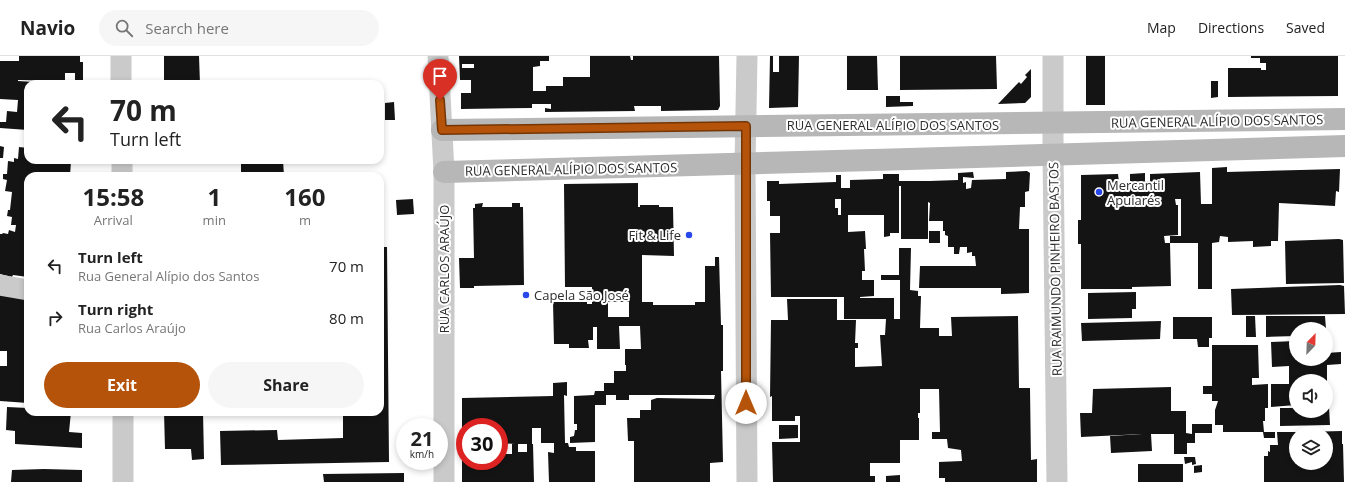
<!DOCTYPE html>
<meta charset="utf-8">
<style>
:root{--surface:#fff;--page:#f6f6f6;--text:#222;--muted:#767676;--line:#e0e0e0;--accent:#b45309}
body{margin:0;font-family:"Open Sans",sans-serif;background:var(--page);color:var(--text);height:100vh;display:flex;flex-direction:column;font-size:15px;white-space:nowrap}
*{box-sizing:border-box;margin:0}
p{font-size:13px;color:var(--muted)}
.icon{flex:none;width:22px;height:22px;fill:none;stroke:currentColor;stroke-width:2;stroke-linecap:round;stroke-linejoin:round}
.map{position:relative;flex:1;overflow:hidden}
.side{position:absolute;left:24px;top:116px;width:360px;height:244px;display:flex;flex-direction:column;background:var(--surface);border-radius:12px;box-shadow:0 2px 6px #0003}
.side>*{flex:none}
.guide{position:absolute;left:24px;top:24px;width:360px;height:84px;border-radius:12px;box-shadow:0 2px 6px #0003;background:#fff;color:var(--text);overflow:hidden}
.needle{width:26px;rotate:23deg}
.controls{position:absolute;left:1289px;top:266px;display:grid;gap:8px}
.controls a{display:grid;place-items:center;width:44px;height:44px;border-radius:50%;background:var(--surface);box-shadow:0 2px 6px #0003;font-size:20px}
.speed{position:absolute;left:396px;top:362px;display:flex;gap:8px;font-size:20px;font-weight:700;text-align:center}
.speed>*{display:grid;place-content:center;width:52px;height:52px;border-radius:50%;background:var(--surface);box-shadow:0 2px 6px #0003;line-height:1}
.speed small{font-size:10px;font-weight:400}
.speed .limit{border:6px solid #d22;background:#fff;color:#111}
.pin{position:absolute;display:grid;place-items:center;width:34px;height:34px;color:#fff;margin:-41px -17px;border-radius:50% 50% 50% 0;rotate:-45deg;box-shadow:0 0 4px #0007}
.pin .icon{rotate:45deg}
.me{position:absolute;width:44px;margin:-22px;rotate:0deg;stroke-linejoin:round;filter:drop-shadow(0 0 3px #0008)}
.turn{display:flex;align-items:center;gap:14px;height:84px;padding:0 20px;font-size:18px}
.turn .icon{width:52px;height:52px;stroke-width:2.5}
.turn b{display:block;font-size:28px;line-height:34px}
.eta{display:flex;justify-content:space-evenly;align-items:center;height:68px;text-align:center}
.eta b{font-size:24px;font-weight:700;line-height:28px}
.action{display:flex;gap:8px;margin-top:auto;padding:8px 20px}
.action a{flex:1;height:46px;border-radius:24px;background:var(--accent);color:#fff;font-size:16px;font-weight:700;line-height:46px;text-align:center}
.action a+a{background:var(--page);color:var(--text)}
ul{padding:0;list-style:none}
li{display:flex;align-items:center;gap:12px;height:52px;padding:0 20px}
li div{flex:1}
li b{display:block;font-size:15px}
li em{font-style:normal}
header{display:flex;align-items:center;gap:24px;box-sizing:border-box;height:56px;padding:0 20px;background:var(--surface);border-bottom:1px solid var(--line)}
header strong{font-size:19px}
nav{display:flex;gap:22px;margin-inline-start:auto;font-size:14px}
.search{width:280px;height:36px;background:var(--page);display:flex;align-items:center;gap:10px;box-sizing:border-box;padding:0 14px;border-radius:22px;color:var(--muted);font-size:15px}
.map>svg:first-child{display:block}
.building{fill:#141414;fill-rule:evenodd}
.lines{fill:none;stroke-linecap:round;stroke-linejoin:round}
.street{stroke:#cacaca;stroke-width:21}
.secondary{stroke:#b7b7b7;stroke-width:22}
.route-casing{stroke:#753606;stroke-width:10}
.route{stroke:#b45309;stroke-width:7}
.poi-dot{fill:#2848ec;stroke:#fff;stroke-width:1.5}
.labels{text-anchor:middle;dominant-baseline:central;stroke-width:4;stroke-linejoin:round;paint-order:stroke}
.street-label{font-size:13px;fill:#2d2d2d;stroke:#fff}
.poi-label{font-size:13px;fill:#2d2d2d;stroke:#fff;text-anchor:start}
</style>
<header>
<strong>Navio</strong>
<div class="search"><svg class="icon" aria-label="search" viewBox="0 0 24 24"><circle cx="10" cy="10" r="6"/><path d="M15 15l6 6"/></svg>Search here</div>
<nav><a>Map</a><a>Directions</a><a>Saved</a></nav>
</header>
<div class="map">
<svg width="1345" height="426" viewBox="0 0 1345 426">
<rect width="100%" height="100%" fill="#fff"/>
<g class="building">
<path d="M19 0H80V6H83V26L75 25V17H65V25L18 24V25L51 27V28H28V74L0 72V66H6L7 55 17 56 18 44 0 43V5H19Z"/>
<path d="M164 0H199L200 28H164Z"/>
<path d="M459 0H549V5H540V10L533 11V35H546V30H563V21H590V0H630L631 4H633V0H719L720 50 718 54 661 55V50H634L635 55 545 56V52L551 53V48H532V52L461 53V37H471V24H460ZM462 8H474V12H462Z"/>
<path d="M770 0H773V16H779V0H799L798 51 769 52Z"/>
<path d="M847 0H877L878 34H847Z"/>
<path d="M900 0H996L997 33 900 34Z"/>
<rect x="1086" y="0" width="19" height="49"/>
<path d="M1251 0H1338V40L1228 41V12H1261V14H1266V7H1260V2H1251Z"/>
<path d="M1031 13V41L1025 47 998 48 1019 26 1021 28 1027 21 1025 19Z"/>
<path d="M1211 25H1218V41L1211 42Z"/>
<path d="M886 40H900V46H913V50L886 51Z"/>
<path d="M394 46 395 64H385V47Z"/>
<path d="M0 90 4 91 3 102H0Z"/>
<path d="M19 91 28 92V104H79V106L71 105 70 120H28V221L13 219 12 221 0 218V178H2L3 177 8 178 9 174 15 176 16 169H11L12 161 7 160 8 154H10L12 136 5 135 7 124 3 123V118H7L8 105 14 106V102L18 103Z"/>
<path d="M241 104H283L284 120H241Z"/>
<path d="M1227 111V116L1340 113 1339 136 1336 135 1335 150 1279 147 1278 185H1271V190L1253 191V185L1228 186V181L1220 180 1219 186 1212 187V233H1198V187H1170V180H1181V143H1175L1176 149H1178V179L1164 180 1165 187H1170L1171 230 1132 231V233H1081V188H1078V164H1081V119L1118 118 1119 126H1130V118L1145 117V125H1150V118L1200 116 1201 148H1212V112Z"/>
<path d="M1027 115 1030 117 1029 135 1025 136V151H1020L1019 173H1029V237L1001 238V232H919L920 210H976L975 200H972V196L967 197V191H960L959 198H954V191H948V180L945 179V175H943V165H929L930 147 928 146V183H901V130H899V177H890V180L884 181V159H848V176L865 175 866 193H864L865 215H862V224H874V240L860 241V242H894V263H844V241H771L770 177H780V160H770V145H767V125H779V128L836 126V119H841V132H850V124L883 123V118H899V125H930L958 124V117L973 116 974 122 963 121V127L966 126V133L971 132 972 124 1006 123V116ZM835 143H841V159H838V152H835Z"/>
<path d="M638 127V151H640V149H659V151H673L674 200 642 199V246H653V249H695V246H705V210H715V201H719L721 269H723V315H721L723 406 710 407V426H634V385H628L627 362H640V354H651V344L657 342 714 343 715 339H629V344H616V339H606V349H595V386L570 387V381L574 380 575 374H577V368H574V340L594 339 595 335H604V327H614V315H626V309H625V293H641L640 270H619L620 293H597V271H593V284H588L589 292H569V288H554L553 246H587V248H592V231H565L564 128ZM608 246H629V261H608Z"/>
<path d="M413 143 414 158 397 159 396 144Z"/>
<path d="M483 147 482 151H512V147H520V151H523L524 229 474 230V232H460L459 202H474L473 152H475V148Z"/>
<rect x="929" y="175" width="11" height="12"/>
<path d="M1339 183 1343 184 1344 227 1286 228 1285 185Z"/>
<path d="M380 191H387L389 406 221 409 220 375 277 374 278 384 343 382V356H380Z"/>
<path d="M899 192H911L910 234 918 235V240H921L920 272H939V280H952L951 261 1018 260 1019 332H1030L1031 404 1037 403V426H945V422H939V406L962 405 961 394 948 392 947 383H932V376H940L939 333H920V357H918V362H919V384H900V407H870V420H875V426H773L772 386H800V360H795V365H772V340L770 341 771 264H788L787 243H837V264H856L855 287H858V292H855V311L882 310 880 279H885L886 263H900V224H881V219H899Z"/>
<path d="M1340 229 1344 230 1345 258 1232 259 1231 233Z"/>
<path d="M0 233 28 236V347L0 345V310H7V295H0Z"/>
<path d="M1136 236V253H1132V262L1088 263V237Z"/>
<path d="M1246 260H1255L1256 281H1246Z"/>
<path d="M1266 260H1325L1326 273H1296V280L1266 281Z"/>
<path d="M1173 261H1212V282H1209V291H1198L1197 283H1173Z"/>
<path d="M1161 265 1160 283 1082 285 1081 267Z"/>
<path d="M1296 285V303H1326V297L1341 296V308L1327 309V325H1296V349L1271 351V328H1289V310L1272 311 1271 286Z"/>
<path d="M1212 289H1258L1259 322H1252V329L1268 328V352H1265V365H1263L1264 376H1223V369H1215V354L1218 345H1212V338H1203V330H1212Z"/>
<path d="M567 326V340L564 339 565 387H568L569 391H576V395H595V426H549L548 396 554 397V387H541V372H532V388H533L534 426H462V392H465V405H499V398H512V388H515L499 387V371H465V389H462V342L553 340V327ZM518 388H527V396H518Z"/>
<path d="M1171 331V355H1186V377L1192 378V368H1212V377H1195V387H1187V398H1174V378H1151L1152 395 1111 397 1110 380 1142 378 1081 381 1080 357H1092L1093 333Z"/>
<path d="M7 351 28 352V356H71L69 376 82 377V392L15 388V375L6 374Z"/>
<path d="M1326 351H1329L1330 369 1280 370V352H1296V355H1326Z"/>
<path d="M164 356H203L204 403 192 404 191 393H165Z"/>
<path d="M779 369H798V382L779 383Z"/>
<path d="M1342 375V388H1343L1344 426H1264V400H1268V395L1270 396V389H1278L1277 376H1296V407H1326V377H1302V376Z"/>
<path d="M1263 376H1275V382H1264Z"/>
<path d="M1184 401H1195L1196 408 1192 409V406L1185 408Z"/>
<rect x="1138" y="408" width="45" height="18"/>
<path d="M1202 409V416L1194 417V410Z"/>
<path d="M44 413 82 414V426H11L12 414Z"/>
<path d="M404 417V426H324L323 418Z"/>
<path d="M900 419V426H886V420Z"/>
</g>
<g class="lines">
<g class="street">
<path d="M121 0V28"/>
<path d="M438 0 444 116V426"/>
<path d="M1053 0V98L1057 426"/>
<path d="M122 104V120"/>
<path d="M0 229 28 234"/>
<path d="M123 356V426"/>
<path d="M747 426 745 109 747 0"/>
</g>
<g class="secondary">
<path d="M442 74 1345 63"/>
<path d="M444 116C744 109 1045 98 1345 90"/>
</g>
</g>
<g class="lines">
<g class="route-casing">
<path id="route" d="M440 44 442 74 746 70V347"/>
</g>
<use href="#route" class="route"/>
</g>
<g class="poi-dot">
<circle cx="1099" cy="136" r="4"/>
<circle cx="689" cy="179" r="4"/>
<circle cx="526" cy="239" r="4"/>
</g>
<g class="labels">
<g class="street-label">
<text transform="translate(1217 65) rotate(-1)">RUA GENERAL ALÍPIO DOS SANTOS</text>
<text x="893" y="69">RUA GENERAL ALÍPIO DOS SANTOS</text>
<text transform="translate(571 113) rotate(-1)">RUA GENERAL ALÍPIO DOS SANTOS</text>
<text transform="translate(444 213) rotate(-90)">RUA CARLOS ARAÚJO</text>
<text transform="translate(1055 213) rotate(-91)">RUA RAIMUNDO PINHEIRO BASTOS</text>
</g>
<g class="poi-label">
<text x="1107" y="129">Mercantil<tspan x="1107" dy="15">Apuiarés</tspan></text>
<text x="681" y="179" text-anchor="end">Fit &amp; Life</text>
<text x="534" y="239">Capela São José</text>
</g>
</g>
</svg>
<div class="controls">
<a><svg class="needle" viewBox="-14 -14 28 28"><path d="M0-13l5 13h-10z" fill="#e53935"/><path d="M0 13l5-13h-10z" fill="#767676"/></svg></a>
<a><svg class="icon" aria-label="sound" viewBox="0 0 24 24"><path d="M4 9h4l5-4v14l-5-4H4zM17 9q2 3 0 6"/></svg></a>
<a><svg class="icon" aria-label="layers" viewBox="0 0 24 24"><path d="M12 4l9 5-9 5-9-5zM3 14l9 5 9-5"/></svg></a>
</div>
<div class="speed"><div>21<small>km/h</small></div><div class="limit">30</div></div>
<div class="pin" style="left:440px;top:44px;background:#d93025"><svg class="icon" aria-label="arrive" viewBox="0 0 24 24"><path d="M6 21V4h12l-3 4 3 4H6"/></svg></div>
<svg class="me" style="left:746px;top:347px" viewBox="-20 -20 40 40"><circle r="19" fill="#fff"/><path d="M0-13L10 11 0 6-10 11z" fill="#b45309"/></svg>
<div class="guide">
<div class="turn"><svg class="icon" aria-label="left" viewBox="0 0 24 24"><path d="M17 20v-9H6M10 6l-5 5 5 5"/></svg><div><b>70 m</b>Turn left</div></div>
</div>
<section class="side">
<div class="eta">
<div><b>15:58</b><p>Arrival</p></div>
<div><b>1</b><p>min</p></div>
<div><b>160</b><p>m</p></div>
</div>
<ul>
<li><svg class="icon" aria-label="left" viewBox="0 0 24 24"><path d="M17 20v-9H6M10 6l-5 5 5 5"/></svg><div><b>Turn left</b><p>Rua General Alípio dos Santos</p></div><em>70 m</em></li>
<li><svg class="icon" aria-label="right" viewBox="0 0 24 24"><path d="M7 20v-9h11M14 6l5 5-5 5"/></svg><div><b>Turn right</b><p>Rua Carlos Araújo</p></div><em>80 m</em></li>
</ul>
<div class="action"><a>Exit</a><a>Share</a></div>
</section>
</div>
